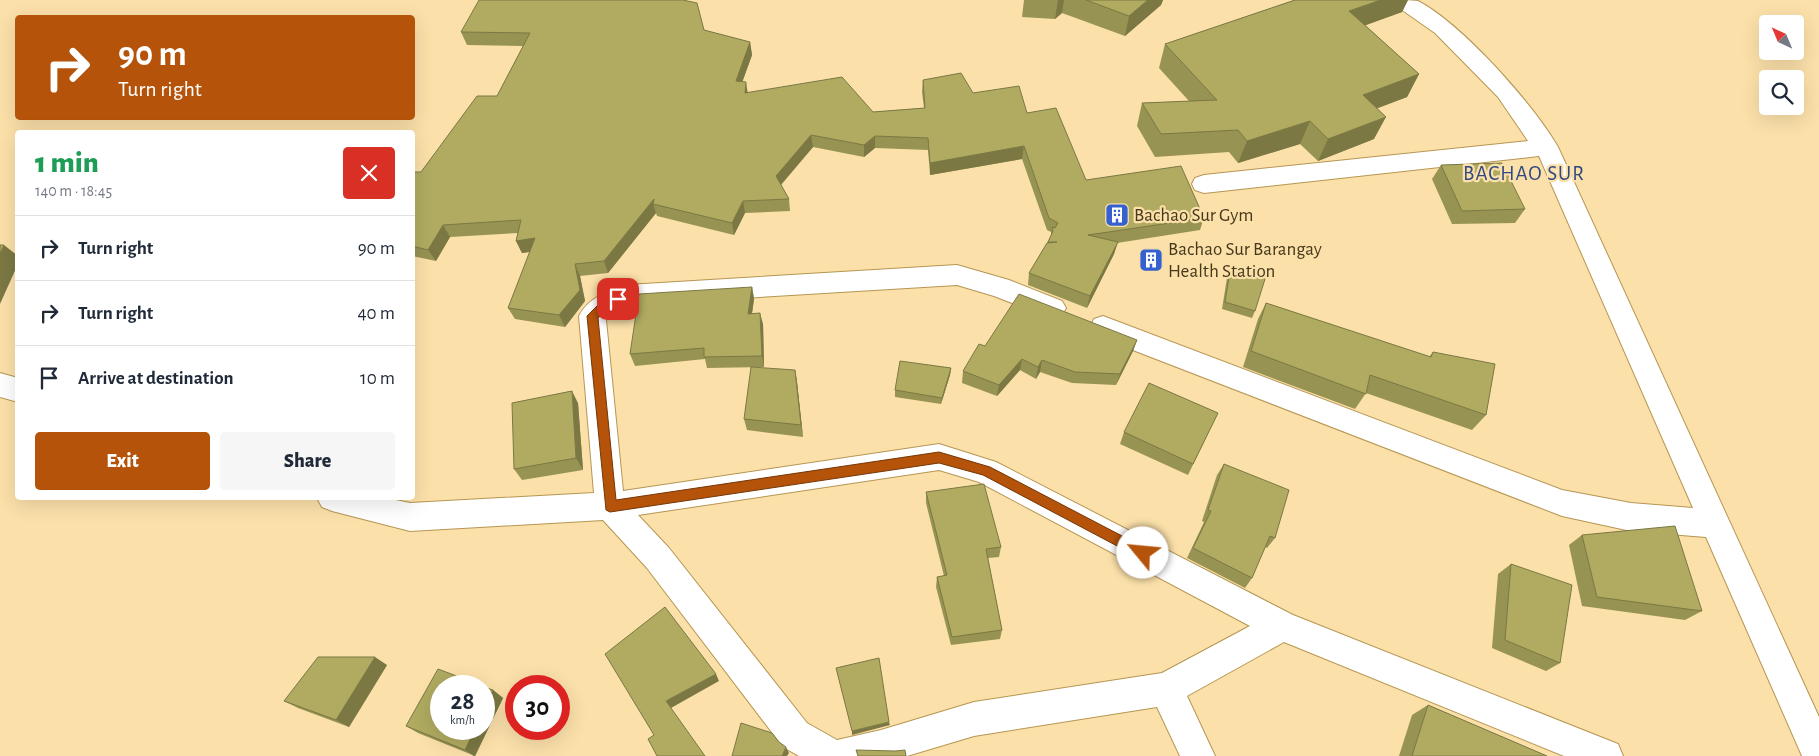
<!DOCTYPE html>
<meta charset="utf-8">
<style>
:root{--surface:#fff;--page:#f6f6f7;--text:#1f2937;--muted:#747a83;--line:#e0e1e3;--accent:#b45309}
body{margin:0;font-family:"Alegreya Sans",sans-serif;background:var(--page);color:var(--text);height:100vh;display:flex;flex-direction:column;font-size:19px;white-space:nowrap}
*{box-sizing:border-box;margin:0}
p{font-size:16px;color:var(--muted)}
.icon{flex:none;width:28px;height:28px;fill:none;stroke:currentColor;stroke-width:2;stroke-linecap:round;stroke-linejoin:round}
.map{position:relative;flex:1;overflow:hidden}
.side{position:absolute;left:15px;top:130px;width:400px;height:370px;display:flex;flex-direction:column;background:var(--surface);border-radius:5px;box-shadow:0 5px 20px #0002}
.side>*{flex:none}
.banner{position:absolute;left:15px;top:15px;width:400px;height:105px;border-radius:5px;box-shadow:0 5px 20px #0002;background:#b45309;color:#fff;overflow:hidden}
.needle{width:32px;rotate:316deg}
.controls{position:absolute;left:1759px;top:15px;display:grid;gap:10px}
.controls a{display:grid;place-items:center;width:45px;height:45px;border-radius:5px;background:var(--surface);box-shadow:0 5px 20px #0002;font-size:25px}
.speed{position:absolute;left:430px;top:675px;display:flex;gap:10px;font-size:25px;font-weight:700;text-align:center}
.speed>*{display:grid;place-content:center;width:65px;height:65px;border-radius:50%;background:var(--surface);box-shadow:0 5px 20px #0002;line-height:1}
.speed small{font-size:12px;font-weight:400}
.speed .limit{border:8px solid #d22;background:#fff;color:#111}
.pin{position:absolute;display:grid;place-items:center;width:42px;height:42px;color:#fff;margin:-21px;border-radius:10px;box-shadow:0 2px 8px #0006}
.me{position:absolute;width:55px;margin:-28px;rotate:298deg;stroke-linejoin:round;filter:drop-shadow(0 0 4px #0008)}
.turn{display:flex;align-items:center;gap:18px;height:105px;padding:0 20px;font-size:22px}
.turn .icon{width:65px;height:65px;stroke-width:2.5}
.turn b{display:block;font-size:35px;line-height:42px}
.round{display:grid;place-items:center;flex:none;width:52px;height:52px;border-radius:5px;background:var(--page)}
.headline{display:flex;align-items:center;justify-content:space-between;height:85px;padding:0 20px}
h1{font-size:30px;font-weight:800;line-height:38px;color:#1e9e55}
.action{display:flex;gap:10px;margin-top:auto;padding:10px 20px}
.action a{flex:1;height:58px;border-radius:5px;background:var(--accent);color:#fff;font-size:20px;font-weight:800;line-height:58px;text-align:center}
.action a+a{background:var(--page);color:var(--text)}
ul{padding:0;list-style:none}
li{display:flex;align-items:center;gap:15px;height:65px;padding:0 20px;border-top:1px solid var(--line)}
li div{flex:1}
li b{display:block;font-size:19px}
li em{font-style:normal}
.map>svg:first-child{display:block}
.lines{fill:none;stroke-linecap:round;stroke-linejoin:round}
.minor-casing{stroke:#b69652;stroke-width:2}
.minor{fill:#fff;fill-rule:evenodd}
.wall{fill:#979353}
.shaded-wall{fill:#7b7844}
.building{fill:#b0ab61;stroke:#7b7844}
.route{fill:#b45309;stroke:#753606}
.labels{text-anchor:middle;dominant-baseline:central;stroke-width:4.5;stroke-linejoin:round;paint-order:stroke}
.poi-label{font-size:19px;fill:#45381b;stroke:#fbe0a9;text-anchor:start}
.quarter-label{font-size:21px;letter-spacing:1px;fill:#304982;stroke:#fbe0a9}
</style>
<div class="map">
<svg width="1819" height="756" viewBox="0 0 1819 756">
<rect width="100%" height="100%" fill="#fbe0a9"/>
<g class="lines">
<g class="minor-casing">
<g id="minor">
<path d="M1392 0C1399 0 1411 0 1418 1 1463 25 1532 103 1558 147L1819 717V756H1802L1706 537 1631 531 1562 516 1094 335 1090 327 1094 319 1103 316 1562 490 1631 503 1693 508 1539 156 1204 193 1195 190 1192 184 1195 178 1204 175 1528 141 1498 97 1435 33 1395 5Z"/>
<path d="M957 265 1009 280 1062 301 1066 308 1062 315 1053 319 994 296 957 285 628 305 617 309 606 320 623 491 939 444 996 462 1293 615 1618 744 1623 756H1564L1284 642 1187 696 1215 756H1180L1157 707 974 736 907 756H799L783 747 647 568 603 520 410 531 332 511 322 507 317 498H386L410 503 594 493 579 316C589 297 608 291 627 285ZM939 470 979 482 1250 626 1162 673 974 702 881 730 837 740 807 723 669 548 638 515Z"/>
<path d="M0 373 18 378V402L0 397Z"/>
</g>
</g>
<use href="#minor" class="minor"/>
</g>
<g class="wall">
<path d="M1024 0H1163L1161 5 1125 36 1062 13 1055 19 1022 17Z"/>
<path d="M1295 0H1408L1402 12 1365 25 1419 74 1407 97 1377 108 1374 139 1318 161 1300 144 1238 163 1229 152 1155 157 1137 126 1142 103 1189 101 1159 68 1165 44Z"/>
<path d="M704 30 750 42 752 55 742 82 748 93 873 112 924 108 922 92 923 80 973 93 1027 113 1086 180 1204 218 1200 230 1117 243 1114 254 1087 308 1028 285 1029 273 1047 243 1051 236V232L1047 230 1022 159 930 175 928 150 875 148 864 157 813 147 781 185 789 199 790 211 745 213 734 235 657 216 656 213 608 273 580 276 585 301 565 327 515 319 508 308 530 252 522 253 516 241 518 233 450 237 436 261 412 256V176L421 172 497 96 523 46 467 45 461 32Z"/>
<path d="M1441 165 1525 209 1515 223 1452 224 1432 179Z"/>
<path d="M1230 271 1255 311 1252 318 1222 309 1227 278Z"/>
<path d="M752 287 754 299 752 314 763 324 764 367 707 368 705 359 635 366 630 354Z"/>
<path d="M1266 303 1429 357 1433 352 1486 415 1472 430 1366 393 1355 409 1243 367 1258 319Z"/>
<path d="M1137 340 1133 351 1116 385 1072 383 1040 372 1036 379 1020 370 997 396 962 383 963 371 985 346Z"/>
<path d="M951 368 950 375 941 404 895 397V390Z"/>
<path d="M795 370 797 382 803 437 747 430 744 419Z"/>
<path d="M578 403 583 470 522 480 514 469Z"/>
<path d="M1218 413 1188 475 1120 444 1124 432Z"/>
<path d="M1224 464 1275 538 1267 548 1265 547 1252 578 1245 588 1187 558 1204 522 1202 521 1217 475Z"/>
<path d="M926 492 1001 547 999 557 988 558 1002 630 1000 639 951 645 936 587 937 577 944 576 926 503Z"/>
<path d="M1582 535 1702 611 1685 620 1582 606 1569 545Z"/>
<path d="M1511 564 1560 663 1546 671 1492 648 1498 574Z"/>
<path d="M387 665 349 727 298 708 284 701Z"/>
<path d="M493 690 503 698 475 756 418 733 406 726Z"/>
<path d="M1428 705 1547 756H1399L1412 715Z"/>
</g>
<g class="shaded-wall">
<path d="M1058 0H1064L1062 13 1055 19Z"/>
<path d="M1148 0H1163L1161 5 1125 36 1129 16Z"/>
<path d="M1381 0H1408L1402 12 1339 35 1349 11Z"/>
<path d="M750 42 752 55 738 94 736 81Z"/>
<path d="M1419 74 1407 97 1352 118 1363 95Z"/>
<path d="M746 82 748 95 745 93Z"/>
<path d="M1386 117 1374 139 1318 161 1328 139Z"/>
<path d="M1310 121 1300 144 1238 163 1247 141Z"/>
<path d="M811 135 813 147 778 188 776 176Z"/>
<path d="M875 136V148L864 157V145Z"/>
<path d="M1024 146 1022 159 930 175V163Z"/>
<path d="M654 199 653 204 656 213 608 273 604 261Z"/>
<path d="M743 201 745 213 734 235 732 223Z"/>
<path d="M443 225 450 237 436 261 428 250Z"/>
<path d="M535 238 541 250 522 253 516 241Z"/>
<path d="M1118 242 1114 254 1087 308 1090 296Z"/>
<path d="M4 245 18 256V264L0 304V254Z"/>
<path d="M575 264 580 276 585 301 565 327 559 315Z"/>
<path d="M752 287 754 299 750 326 748 314Z"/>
<path d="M760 313 763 324 764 367 762 356Z"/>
<path d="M1137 340 1133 351 1116 385 1120 374Z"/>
<path d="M1022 359 1020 370 997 396 999 385Z"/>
<path d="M1042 360 1040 372 1036 379 1038 367Z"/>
<path d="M951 368 950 375 941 404 942 398Z"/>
<path d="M795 370 797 382 803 437 801 425Z"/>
<path d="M572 391 578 403 583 470 576 458Z"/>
<path d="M375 657 387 665 349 727 336 720Z"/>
<path d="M716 674 719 681 671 708 666 701Z"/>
<path d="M493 690 503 698 475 756H474L465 750 475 729H484V710Z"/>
<path d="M889 722 890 725 852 735V731Z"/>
<path d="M786 747 789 753 787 756H782Z"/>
</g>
<g class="building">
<path d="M479 0H683L697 3 704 30 750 42 736 81 746 82 745 93 842 77 873 112 925 108 923 80 961 73 973 93 1019 86 1027 113 1056 108 1086 180 1181 166 1204 218 1088 235 1118 242 1090 296 1029 273 1047 243 1057 242H1048L1053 231 1052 227 1055 228 1058 223 1049 218 1024 146 930 163 928 138 875 136 864 145 811 135 776 176 789 199 743 201 732 223 653 204 654 199 604 261 575 264 580 290 559 315 508 308 535 238 516 241 521 220 443 225 428 250 412 246V176L415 172H421L477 96H497L530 33 461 32Z"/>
<path d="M1086 0H1148L1129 16Z"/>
<path d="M1295 0H1381L1349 11 1419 74 1363 95 1386 117 1328 139 1310 121 1247 141 1238 130 1161 134 1142 103 1217 100 1165 44Z"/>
<path d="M1502 163 1525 209 1462 211 1441 165Z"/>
<path d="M0 245H4L0 254Z"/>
<path d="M1230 271 1265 279 1255 311 1225 302Z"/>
<path d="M752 287 748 314 760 313 762 356 704 357V348L630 354 639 294Z"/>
<path d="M1019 294 1137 340 1120 374 1075 372 1042 360 1038 367 1022 359 999 385 963 371 979 344 985 346Z"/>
<path d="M1266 303 1431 357 1433 352 1495 364 1486 415 1370 375 1366 394 1251 351Z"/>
<path d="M900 361 951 368 942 398 895 390Z"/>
<path d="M751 367 795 370 801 425 744 419Z"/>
<path d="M1149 383 1218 413 1193 464 1124 432Z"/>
<path d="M572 391 576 458 514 469 512 403Z"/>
<path d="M1224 464 1289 490 1275 538 1270 536 1252 578 1193 548 1211 511 1208 510Z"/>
<path d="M984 484 1001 547 986 549 1002 630 952 637 937 577 947 575 926 492Z"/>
<path d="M1675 526 1702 611 1597 597 1582 535Z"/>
<path d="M1511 564 1572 585 1560 663 1505 640Z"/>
<path d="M665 607 716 674 666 701 705 756H657L648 739 654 735 605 654Z"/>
<path d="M318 657H375L336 720 284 701Z"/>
<path d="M879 658 889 722 852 731 836 668Z"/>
<path d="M438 669 483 686H441V729H475L465 750 406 726Z"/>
<path d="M484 687 493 690 484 710Z"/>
<path d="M1428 705 1547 756H1412Z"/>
<path d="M741 723 772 733 779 742 786 747 782 756H732Z"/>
<path d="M856 750 895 751 905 750 906 756H858Z"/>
</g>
<path class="route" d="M618 295 623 299 622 302 612 305 598 318 616 500 939 452 990 467 1147 549 1149 553 1147 557H1138L983 475 939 463 610 512 606 510 587 316 604 299Z"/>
<defs>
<g id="building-square" transform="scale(1.25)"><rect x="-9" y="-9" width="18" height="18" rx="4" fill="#3560d0" stroke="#fbe0a9"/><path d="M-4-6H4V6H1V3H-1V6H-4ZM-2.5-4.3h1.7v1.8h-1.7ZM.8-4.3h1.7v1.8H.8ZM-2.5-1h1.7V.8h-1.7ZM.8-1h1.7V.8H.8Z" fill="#fff"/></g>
</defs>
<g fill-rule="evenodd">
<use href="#building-square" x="1117" y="215"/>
<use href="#building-square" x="1151" y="260"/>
</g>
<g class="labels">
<g class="poi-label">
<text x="1134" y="215">Bachao Sur Gym</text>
<text x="1168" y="249">Bachao Sur Barangay<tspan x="1168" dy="22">Health Station</tspan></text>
</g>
<g class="quarter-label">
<text x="1524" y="173">BACHAO SUR</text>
</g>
</g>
</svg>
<div class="controls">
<a><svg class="needle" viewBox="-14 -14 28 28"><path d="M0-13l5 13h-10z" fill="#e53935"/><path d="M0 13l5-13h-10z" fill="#747a83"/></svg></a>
<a><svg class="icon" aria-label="search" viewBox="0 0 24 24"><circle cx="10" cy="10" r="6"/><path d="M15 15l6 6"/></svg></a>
</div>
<div class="speed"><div>28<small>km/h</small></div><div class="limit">30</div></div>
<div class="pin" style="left:618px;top:299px;background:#d93025"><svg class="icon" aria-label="arrive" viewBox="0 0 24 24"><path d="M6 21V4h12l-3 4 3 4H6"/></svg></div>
<svg class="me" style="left:1143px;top:553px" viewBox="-20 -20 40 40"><circle r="19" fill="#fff"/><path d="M0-13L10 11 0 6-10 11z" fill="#b45309"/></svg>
<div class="banner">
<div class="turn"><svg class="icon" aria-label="right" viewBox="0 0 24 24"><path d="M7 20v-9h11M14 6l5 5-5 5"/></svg><div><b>90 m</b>Turn right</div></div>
</div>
<section class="side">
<div class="headline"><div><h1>1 min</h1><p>140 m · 18:45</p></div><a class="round" style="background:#d93025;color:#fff"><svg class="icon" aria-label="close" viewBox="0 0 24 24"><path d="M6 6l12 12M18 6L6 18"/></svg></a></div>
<ul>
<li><svg class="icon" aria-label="right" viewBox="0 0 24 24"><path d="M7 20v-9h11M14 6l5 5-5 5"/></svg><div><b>Turn right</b></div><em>90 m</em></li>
<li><svg class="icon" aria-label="right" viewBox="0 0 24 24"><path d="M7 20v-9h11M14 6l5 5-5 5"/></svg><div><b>Turn right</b></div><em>40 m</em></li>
<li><svg class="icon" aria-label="arrive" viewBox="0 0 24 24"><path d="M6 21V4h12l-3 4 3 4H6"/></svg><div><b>Arrive at destination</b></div><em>10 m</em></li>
</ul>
<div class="action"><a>Exit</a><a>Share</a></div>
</section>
</div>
